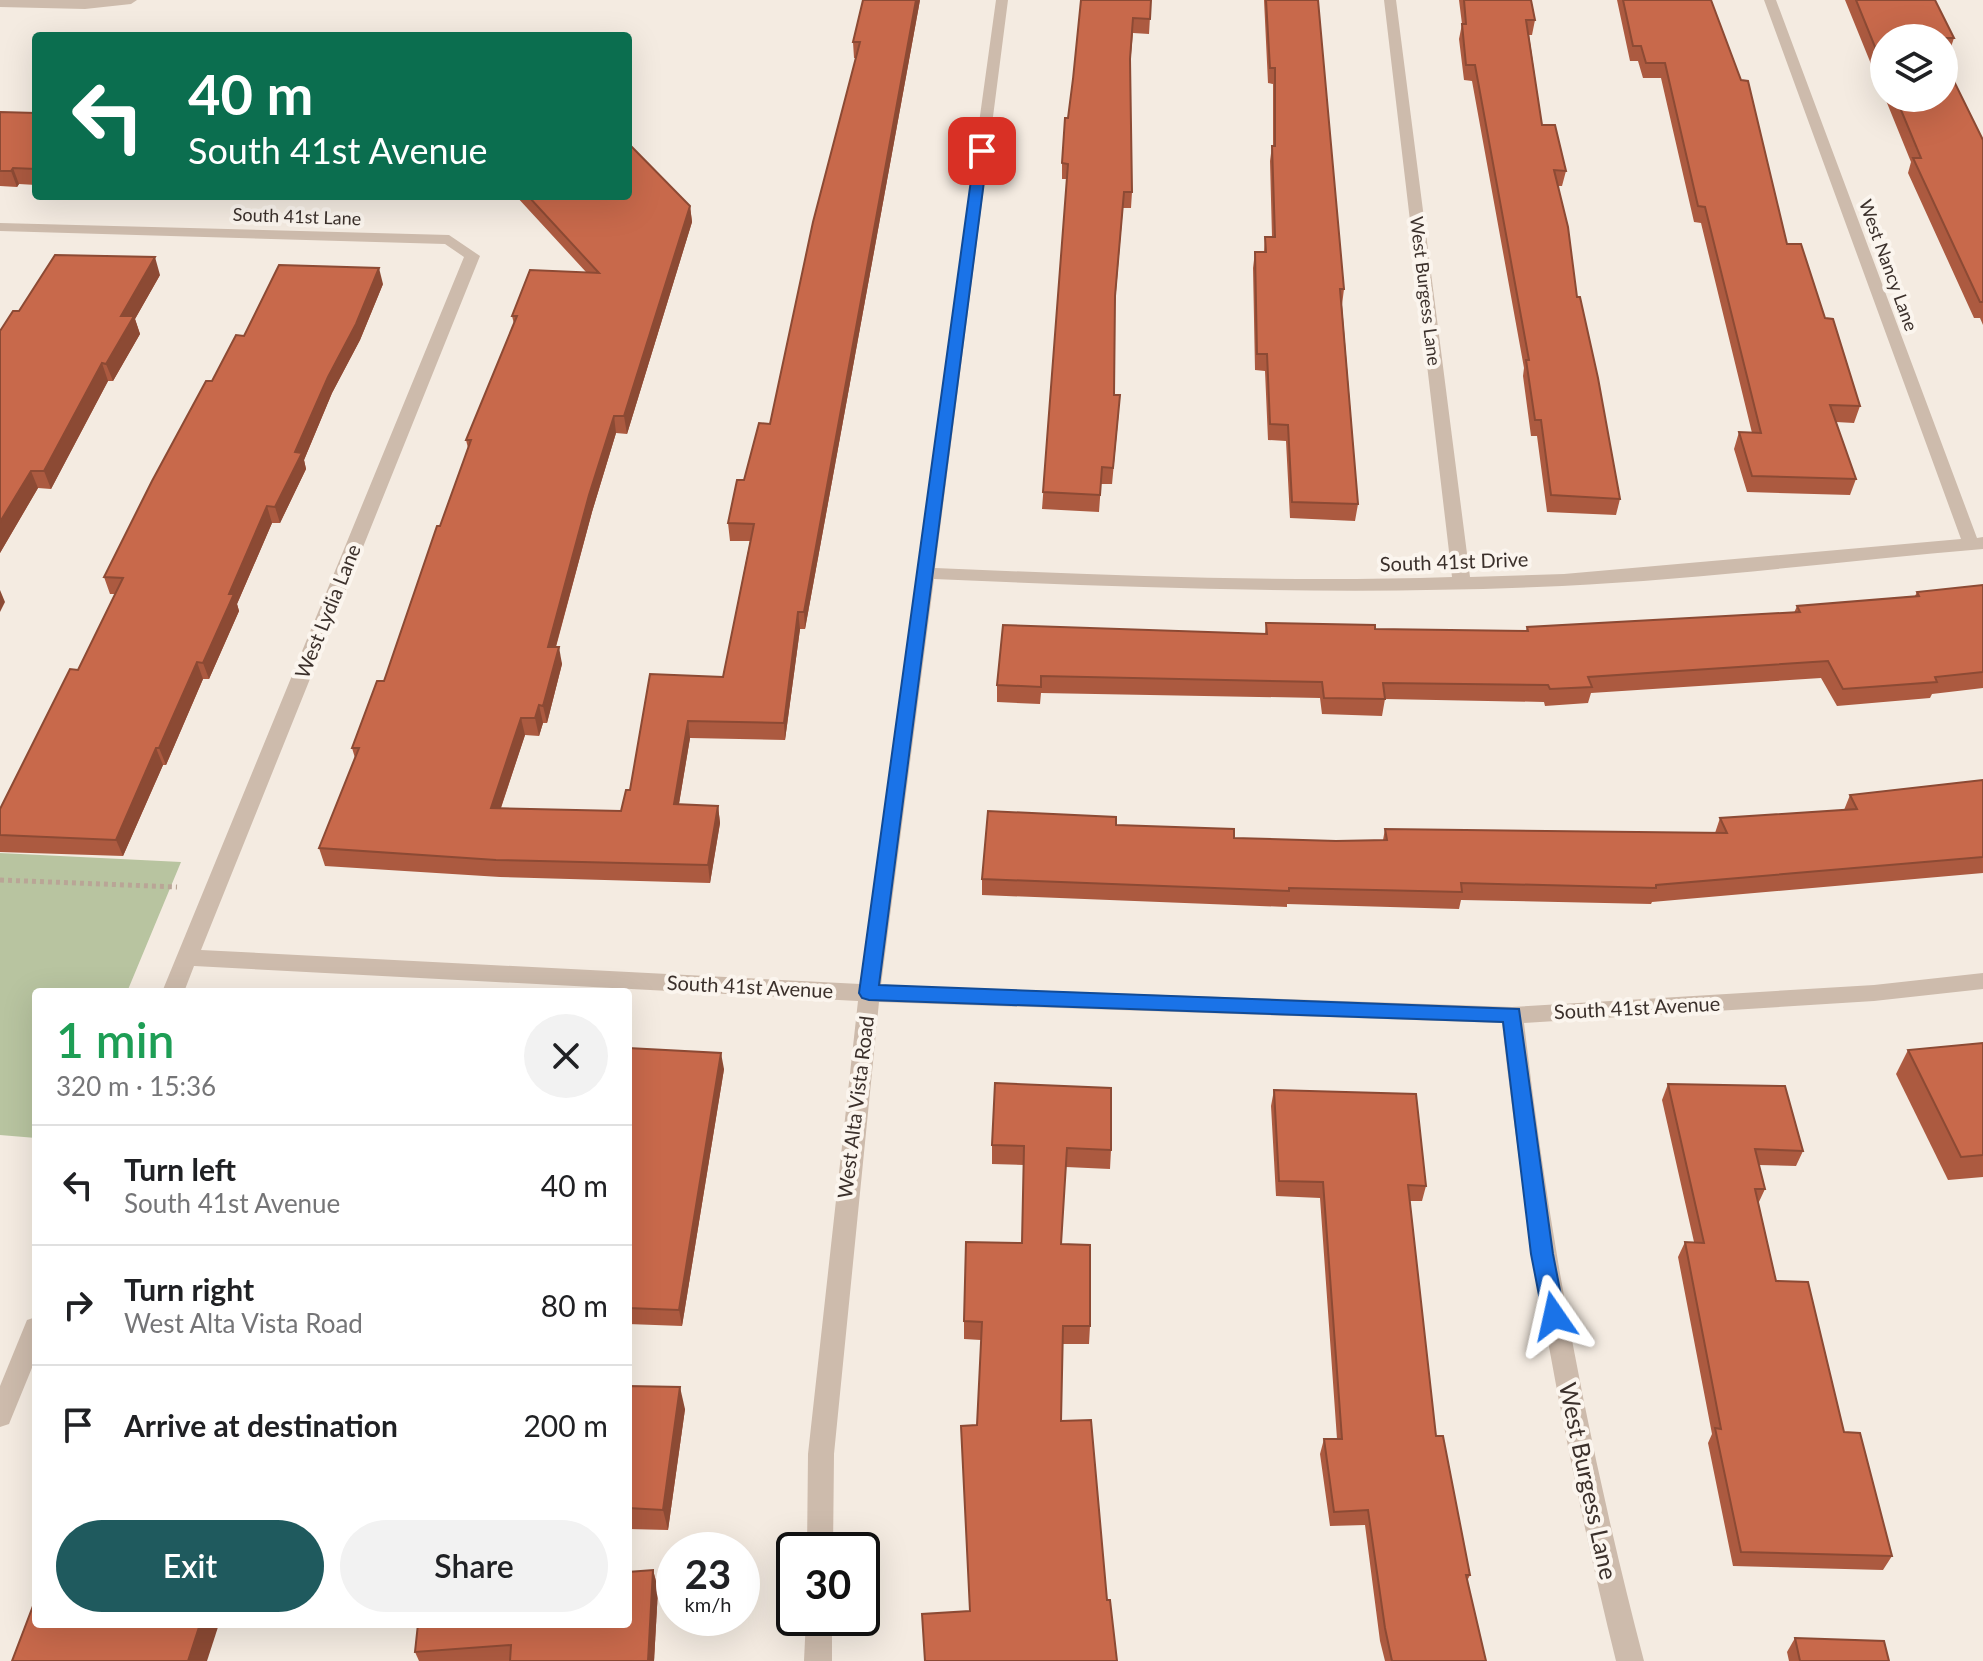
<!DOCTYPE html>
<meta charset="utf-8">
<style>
:root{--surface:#fff;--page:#f2f2f2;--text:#202124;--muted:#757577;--line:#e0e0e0;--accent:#1f5a5e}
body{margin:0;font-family:Lato,sans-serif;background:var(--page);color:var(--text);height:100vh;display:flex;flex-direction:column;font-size:30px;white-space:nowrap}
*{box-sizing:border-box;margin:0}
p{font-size:26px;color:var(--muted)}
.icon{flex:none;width:44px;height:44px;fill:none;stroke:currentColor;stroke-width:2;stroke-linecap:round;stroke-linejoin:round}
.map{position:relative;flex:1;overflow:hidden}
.side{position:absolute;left:32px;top:988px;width:600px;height:640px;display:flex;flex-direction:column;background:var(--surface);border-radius:8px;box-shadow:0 8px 32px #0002}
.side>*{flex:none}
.top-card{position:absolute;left:32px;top:32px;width:600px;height:168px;border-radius:8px;box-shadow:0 8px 32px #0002;background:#0b6e4f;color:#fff;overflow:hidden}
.tools{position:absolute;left:1870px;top:24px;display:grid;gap:16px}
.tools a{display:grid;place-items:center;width:88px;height:88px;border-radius:50%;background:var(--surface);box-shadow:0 8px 32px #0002;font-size:40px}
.speed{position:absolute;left:656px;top:1532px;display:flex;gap:16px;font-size:40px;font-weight:700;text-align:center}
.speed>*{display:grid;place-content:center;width:104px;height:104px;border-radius:50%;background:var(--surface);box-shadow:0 8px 32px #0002;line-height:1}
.speed small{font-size:20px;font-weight:400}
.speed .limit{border:4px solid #111;border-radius:12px;background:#fff;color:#111}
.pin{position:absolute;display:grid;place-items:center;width:68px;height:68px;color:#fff;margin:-34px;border-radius:16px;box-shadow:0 4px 12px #0006}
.me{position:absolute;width:88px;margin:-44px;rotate:349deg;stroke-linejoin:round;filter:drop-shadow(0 0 6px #0008)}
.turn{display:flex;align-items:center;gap:28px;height:168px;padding:0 24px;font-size:36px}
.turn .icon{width:104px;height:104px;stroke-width:2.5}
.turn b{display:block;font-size:56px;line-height:68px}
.round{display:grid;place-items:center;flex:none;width:84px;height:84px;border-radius:42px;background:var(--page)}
.head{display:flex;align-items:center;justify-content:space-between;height:136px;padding:0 24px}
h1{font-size:48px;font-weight:600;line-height:60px;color:#1e9e55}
.cta{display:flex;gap:16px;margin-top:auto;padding:16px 24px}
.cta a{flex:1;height:92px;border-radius:48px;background:var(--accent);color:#fff;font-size:32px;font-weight:600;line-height:92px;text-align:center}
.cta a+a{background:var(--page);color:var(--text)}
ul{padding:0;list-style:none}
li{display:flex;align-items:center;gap:24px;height:120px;padding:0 24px;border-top:2px solid var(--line)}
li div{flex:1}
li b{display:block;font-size:30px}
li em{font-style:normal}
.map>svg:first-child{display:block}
.green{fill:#b8c4a0}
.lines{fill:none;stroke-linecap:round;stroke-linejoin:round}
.path{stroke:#b9a596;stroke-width:5;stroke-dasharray:4 4;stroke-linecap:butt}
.street{fill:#cdbbac;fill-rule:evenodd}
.wall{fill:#ac5a40}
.shaded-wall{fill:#8c4a34}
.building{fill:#c8694b;stroke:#8c4a34;stroke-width:2}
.route{fill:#1a73e8;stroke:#114b97;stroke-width:2}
.labels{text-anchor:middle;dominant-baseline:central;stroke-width:8;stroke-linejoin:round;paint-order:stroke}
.far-street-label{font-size:18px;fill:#3b302b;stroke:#fbf5ee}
.street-label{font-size:20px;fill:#3b302b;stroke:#fbf5ee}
.near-street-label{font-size:24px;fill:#3b302b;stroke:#fbf5ee}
</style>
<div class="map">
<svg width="1983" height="1661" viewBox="0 0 1983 1661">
<rect width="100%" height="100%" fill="#f4ebe1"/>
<path class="green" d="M0 853 181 862 127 992H36V1138L0 1135Z"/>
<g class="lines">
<path class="path" d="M0 880 177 887"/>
<g class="street">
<path d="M0 0H137L131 4 85 9 0 7Z"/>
<path d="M996 0H1008L935 568C1108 575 1280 583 1452 577L1384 0H1396L1470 577 1564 574 1961 539 1764 0H1776L1977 538 1983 537V549C1844 561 1701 579 1562 586 1352 596 1143 588 934 579L881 985 1512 1007 1874 985 1983 973V989L1874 1001 1524 1023C1549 1239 1589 1451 1644 1661H1616C1564 1451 1526 1239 1502 1023L879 1002 834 1454 833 1550H807L808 1454 858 1001 194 966 184 992H162L464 257 445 244 0 231V223L449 235 480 256 201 950 860 984Z"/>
<path d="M36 1317V1358L9 1424 0 1427V1386L27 1320Z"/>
<path d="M806 1618H832V1661H804Z"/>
</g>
</g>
<g class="wall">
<path d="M920 0 805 629H800L785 740 690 738 679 804 718 806 720 823 710 883 500 877 325 866 319 848 355 758 352 748 384 681 468 448 466 440 514 324 512 316 586 272 516 196H628L690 206 692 222 627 434 616 433 592 512 556 647 562 664 547 723H543L539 736 525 735 501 808 621 811 630 790 723 677 750 541H730L728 523 744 480 770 424 856 58H854L853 42Z"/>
<path d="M1151 0 1149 34 1133 33 1130 65 1132 192 1131 208H1123L1115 304 1114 395 1119 411 1112 484H1101L1099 512 1042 509 1067 179H1062V163L1073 79Z"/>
<path d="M1264 0H1318L1344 289 1342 305 1358 504 1355 521 1290 518 1286 441 1268 440 1265 371 1255 370 1253 268 1255 252H1264L1265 237H1272L1270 161 1272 146H1273V84L1268 83Z"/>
<path d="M1459 0H1531L1535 20 1532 35H1529L1542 125 1566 171 1562 186H1558L1577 297 1620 499 1616 515 1547 512 1537 436H1531L1523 376 1524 368 1472 81 1464 80 1459 39 1462 24Z"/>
<path d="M1617 0H1711L1787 244 1825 318 1860 406 1854 423 1836 422 1856 479 1850 495 1747 492 1734 449 1739 432 1752 433 1701 223 1694 222 1661 78H1643L1638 61H1630Z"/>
<path d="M1845 0H1935L1954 38 1949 53H1944V38H1884V96Z"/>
<path d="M1885 98H1944L1983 140V325L1980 318H1974L1908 173 1911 162Z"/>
<path d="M0 112 36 113V185L19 184 17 187 0 186Z"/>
<path d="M328 196H388L387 198Z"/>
<path d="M160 275 135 319 140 334 113 381H108L51 489 38 488 0 553V331L19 311Z"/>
<path d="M383 284 360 340 332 393 304 460 306 469 280 523H272L237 604 239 611 209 679H203L166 765H163L123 856 0 852V809L78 670 115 594H110L104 577 212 381 244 336Z"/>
<path d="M1983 585V688L1932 694 1930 698 1837 706 1821 678 1591 693 1588 703 1545 706 1544 702 1385 699 1382 716 1322 714 1320 698 1041 693 1040 704 997 702V685L1265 634 1266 623 1375 629 1526 631 1527 627 1794 613 1797 606 1915 596 1917 592Z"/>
<path d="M1983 780V873L1652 902 1651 904 1461 900 1459 909 1287 904V907L982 895V879L1116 825 1234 838 1336 841 1383 840 1385 829 1715 833 1720 818 1844 810 1850 795Z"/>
<path d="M1983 1043V1177L1948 1180 1896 1074 1908 1050Z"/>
<path d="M628 1048 724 1069 682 1326 628 1324Z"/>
<path d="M1668 1084 1803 1151 1796 1166 1759 1165 1765 1189 1758 1204 1776 1281 1844 1432 1892 1556 1883 1570 1733 1566 1708 1443 1712 1434 1678 1257 1685 1242H1694L1662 1100Z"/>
<path d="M1274 1090 1426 1186 1422 1201H1410L1436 1436 1470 1575 1467 1581 1486 1661H1385L1380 1641 1365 1525 1330 1526 1320 1454 1324 1439H1337L1320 1198 1276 1196 1271 1106Z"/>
<path d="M992 1145 1111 1150 1110 1169 1066 1167 1061 1244 1090 1326 1089 1344H1063L969 1611 981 1340 964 1339V1321L1022 1243 1024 1165 992 1164Z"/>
<path d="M628 1386 685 1409 668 1530 628 1529Z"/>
<path d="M653 1570 658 1589 654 1661H419L415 1652Z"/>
<path d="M1795 1638 1889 1661H1789L1787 1652Z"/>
</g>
<g class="shaded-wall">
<path d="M916 0H920L805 629 804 612Z"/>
<path d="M13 168 19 184 17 187 11 171Z"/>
<path d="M690 206 692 222 627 434 624 416Z"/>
<path d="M155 257 160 275 135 319 140 334 113 381 106 364 121 316Z"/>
<path d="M379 268 383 284 360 340 332 393 304 460 306 469 280 523 275 507 295 452 328 377Z"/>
<path d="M102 363 108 381 51 489 44 471Z"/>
<path d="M614 416 616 433 592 512 551 664 548 647 589 495Z"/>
<path d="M31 471 38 488 0 553V522Z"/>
<path d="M267 506 272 523 237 604 239 611 209 679 203 663 229 594Z"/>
<path d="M0 590 5 602 0 612Z"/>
<path d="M798 612 800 629 785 740 784 723Z"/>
<path d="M559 647 562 664 547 723 543 706Z"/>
<path d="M197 662 203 679 166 765 159 748Z"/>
<path d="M539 705 543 723 539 736 535 718Z"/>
<path d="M521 718 525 735 495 825 491 808Z"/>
<path d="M688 721 690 738 676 821 674 804Z"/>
<path d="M156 748 163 765 123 856 116 840Z"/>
<path d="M718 806 720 823 710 883 708 865Z"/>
<path d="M721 1053 724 1069 682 1326 679 1310Z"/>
<path d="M680 1387 685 1409 668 1530 663 1510Z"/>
<path d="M653 1570 658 1589 654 1661H648Z"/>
<path d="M200 1624H219L207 1661H188Z"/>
</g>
<g class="building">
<path d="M863 0H916L804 612H798L784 723 688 721 674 804 718 806 708 865 496 860 319 848 359 748H352L377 681H384L437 526H440L471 440H466L517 316H512L530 270 599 273 528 196H628V143L690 206 624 416H614L589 495 548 647H559L543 706 539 705 535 718H521L491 808 621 811 626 790H630L650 674 723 677 754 524 728 523 737 480H744L759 423 770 424 813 222 860 42H853Z"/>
<path d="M1081 0H1151L1150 19 1133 18 1130 59 1132 192H1124L1115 296 1114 395H1120L1113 468 1102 467 1100 495 1043 492 1068 164 1062 163 1065 118H1068L1073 79Z"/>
<path d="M1266 0H1318L1344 289H1340L1358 504 1292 502 1288 425 1270 424 1267 354H1257L1255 252H1266L1265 237H1275L1272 146H1275V68H1270Z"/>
<path d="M1464 0H1531L1535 20H1526L1542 125H1555L1566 171 1554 170 1568 227 1577 297H1580L1598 378 1620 499 1551 495 1541 420H1535L1526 360H1529L1475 65H1466L1462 24H1466Z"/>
<path d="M1623 0H1711L1741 80 1748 81 1787 244H1801L1825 318 1833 319 1860 406 1830 405 1856 479 1752 476 1739 432 1761 433 1705 207 1698 206 1665 63H1646L1641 46H1633Z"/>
<path d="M1856 0H1935L1954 38H1884V69Z"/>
<path d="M1944 61 1983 140V302H1980L1913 158H1921L1896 98H1944Z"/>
<path d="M0 112 36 113V169L13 168 11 171H0Z"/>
<path d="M55 255 155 257 121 316H134L106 364 102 363 44 471H31L0 522V331L13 311H19Z"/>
<path d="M279 265 379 268 356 324 328 377 295 452 302 453 275 507 267 506 229 594H234L203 663 197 662 159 748H156L116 840 0 835V809L70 669 78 670 123 578 104 577 152 481 206 381H212L236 335 244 336Z"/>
<path d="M1983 585V672L1935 677 1937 682 1843 689 1828 661 1588 677 1592 687 1550 689 1548 685 1383 683 1385 699 1324 698 1322 682 1041 676V687L997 685 1003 625 1267 634 1266 623 1375 625V629L1528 631 1527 627 1800 612 1797 606 1919 596 1917 592Z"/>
<path d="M1983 780V857L1656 885V888L1461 883 1462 892 1289 888V891L982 879 988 811 1116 817V825L1234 829V838L1336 841 1387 840 1385 829 1727 833 1720 818 1857 809 1850 795Z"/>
<path d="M1983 1043V1155L1961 1157 1908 1050Z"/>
<path d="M628 1048 721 1053 679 1310 628 1308Z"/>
<path d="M995 1083 1111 1088V1150L1067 1148 1061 1244 1090 1245V1326H1063L1061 1421 1091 1420 1107 1600H1110L1117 1661H925L922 1614 970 1611 961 1426 977 1425 982 1322 964 1321 966 1242 1022 1243 1024 1146 992 1145Z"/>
<path d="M1668 1084 1785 1086 1803 1151 1755 1149 1765 1189H1755L1776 1281 1808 1282 1844 1432 1860 1433 1892 1556 1741 1552 1715 1428 1721 1429 1685 1242 1704 1243Z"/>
<path d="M1274 1090 1416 1094 1426 1186 1408 1185 1436 1436H1443L1470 1575H1466L1486 1661H1392L1385 1628 1368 1510 1334 1512 1324 1439H1342L1323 1182 1279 1181Z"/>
<path d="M628 1386 680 1387 663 1510 628 1508Z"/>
<path d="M653 1570 648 1661H510L511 1645 415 1652 418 1624H628V1572Z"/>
<path d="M36 1598V1624H200L188 1661H12Z"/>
<path d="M1795 1638 1884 1641 1889 1661H1800Z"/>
</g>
<path class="route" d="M982 147 988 151 879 985 1519 1009 1553 1254 1565 1316 1562 1323 1554 1326 1546 1323 1543 1316 1531 1254 1503 1022 869 1000 862 998 859 993 975 151Z"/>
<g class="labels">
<g class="far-street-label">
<text transform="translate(297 216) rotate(2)">South 41st Lane</text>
<text transform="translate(1889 265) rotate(70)">West Nancy Lane</text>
<text transform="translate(1426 291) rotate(83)">West Burgess Lane</text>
</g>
<g class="street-label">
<text transform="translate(1454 561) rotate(-2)">South 41st Drive</text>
<text transform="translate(327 611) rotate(-68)">West Lydia Lane</text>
<text transform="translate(750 986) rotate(3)">South 41st Avenue</text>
<text transform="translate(1637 1007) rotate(-3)">South 41st Avenue</text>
<text transform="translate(855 1107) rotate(-83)">West Alta Vista Road</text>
</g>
<g class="near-street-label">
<text transform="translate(1589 1481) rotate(78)">West Burgess Lane</text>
</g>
</g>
</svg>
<div class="tools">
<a><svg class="icon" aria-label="layers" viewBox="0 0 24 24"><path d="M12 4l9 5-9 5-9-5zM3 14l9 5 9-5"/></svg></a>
</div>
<div class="speed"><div>23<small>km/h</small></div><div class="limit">30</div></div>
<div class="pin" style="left:982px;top:151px;background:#d93025"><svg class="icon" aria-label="arrive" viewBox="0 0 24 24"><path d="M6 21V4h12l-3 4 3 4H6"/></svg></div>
<svg class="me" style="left:1554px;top:1316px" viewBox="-20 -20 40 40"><path d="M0-17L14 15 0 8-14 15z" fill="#1a73e8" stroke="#fff" stroke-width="4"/></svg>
<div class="top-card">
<div class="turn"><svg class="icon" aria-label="left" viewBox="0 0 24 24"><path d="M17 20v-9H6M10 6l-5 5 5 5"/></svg><div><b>40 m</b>South 41st Avenue</div></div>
</div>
<section class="side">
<div class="head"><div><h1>1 min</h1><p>320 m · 15:36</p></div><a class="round"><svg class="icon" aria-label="close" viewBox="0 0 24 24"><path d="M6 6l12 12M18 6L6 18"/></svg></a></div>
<ul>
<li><svg class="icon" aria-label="left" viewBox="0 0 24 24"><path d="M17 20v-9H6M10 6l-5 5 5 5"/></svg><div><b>Turn left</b><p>South 41st Avenue</p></div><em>40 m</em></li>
<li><svg class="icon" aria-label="right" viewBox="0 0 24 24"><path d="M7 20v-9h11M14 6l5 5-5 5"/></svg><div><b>Turn right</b><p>West Alta Vista Road</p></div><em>80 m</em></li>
<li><svg class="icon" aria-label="arrive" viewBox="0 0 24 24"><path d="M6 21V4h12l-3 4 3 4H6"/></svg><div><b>Arrive at destination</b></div><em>200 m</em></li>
</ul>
<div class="cta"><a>Exit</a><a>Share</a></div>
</section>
</div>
